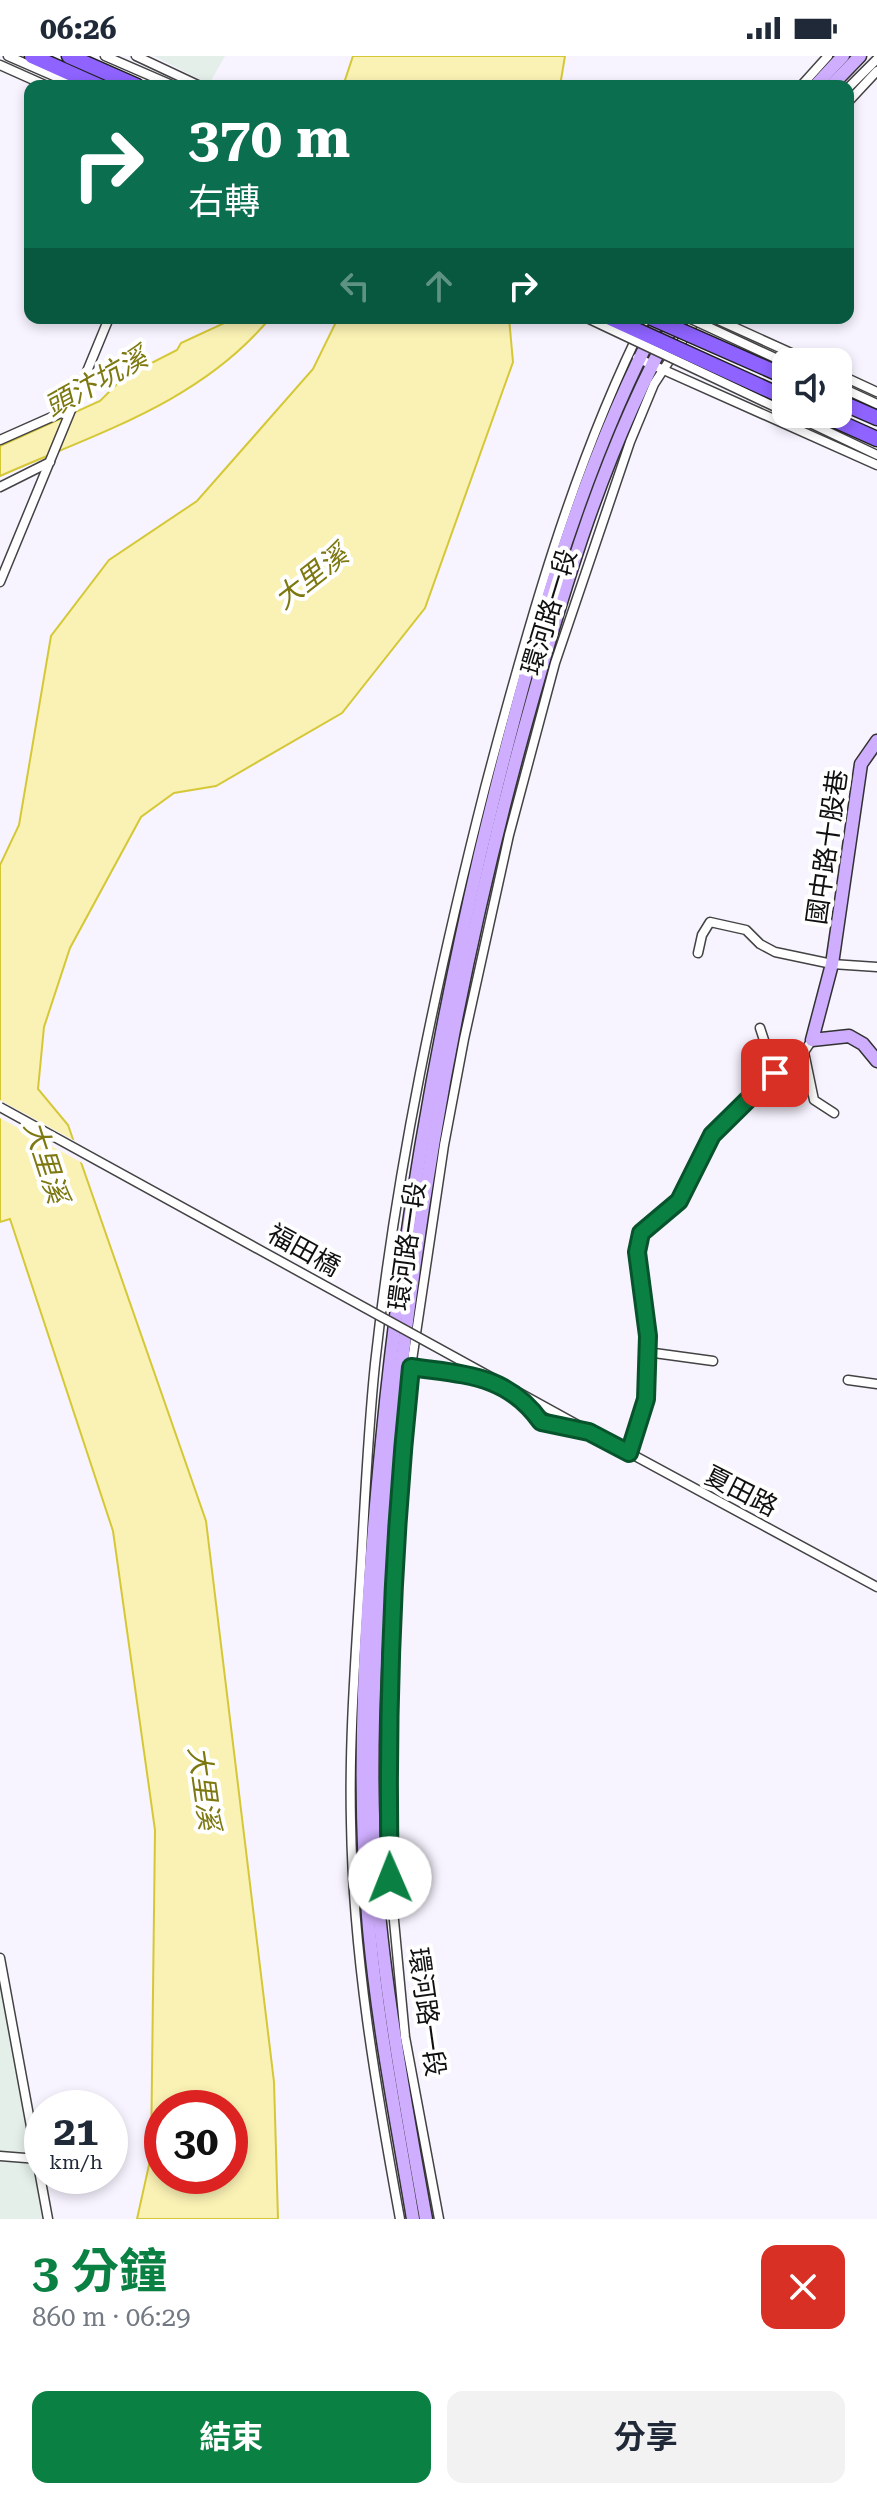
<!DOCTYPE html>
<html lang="zh-TW">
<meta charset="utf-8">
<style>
:root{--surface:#fff;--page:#f2f2f3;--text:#1f2937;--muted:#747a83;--accent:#0b8043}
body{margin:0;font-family:"Roboto Serif","Noto Sans TC",serif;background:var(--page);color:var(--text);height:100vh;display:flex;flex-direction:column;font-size:30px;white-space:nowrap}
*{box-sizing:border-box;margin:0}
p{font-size:26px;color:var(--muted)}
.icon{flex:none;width:44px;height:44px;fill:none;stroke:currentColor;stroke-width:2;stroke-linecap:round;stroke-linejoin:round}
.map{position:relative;height:2163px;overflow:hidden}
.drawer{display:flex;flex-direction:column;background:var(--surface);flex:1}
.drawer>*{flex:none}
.hud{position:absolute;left:24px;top:24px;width:830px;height:244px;border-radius:16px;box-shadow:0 4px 12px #0003;background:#0b6e4f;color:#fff;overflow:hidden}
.tools{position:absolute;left:772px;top:292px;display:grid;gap:16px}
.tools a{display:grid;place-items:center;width:80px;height:80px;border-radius:16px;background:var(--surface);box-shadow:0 4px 12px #0003;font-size:40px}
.speed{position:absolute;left:24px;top:2034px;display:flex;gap:16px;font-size:40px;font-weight:700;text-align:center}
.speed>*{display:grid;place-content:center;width:104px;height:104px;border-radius:50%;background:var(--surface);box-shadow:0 4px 12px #0003;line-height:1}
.speed small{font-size:20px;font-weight:400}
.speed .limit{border:12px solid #d22;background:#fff;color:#111}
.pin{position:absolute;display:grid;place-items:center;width:68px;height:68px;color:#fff;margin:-34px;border-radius:16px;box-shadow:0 4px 12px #0006}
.me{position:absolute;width:88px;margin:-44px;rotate:359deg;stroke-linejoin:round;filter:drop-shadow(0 0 6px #0008)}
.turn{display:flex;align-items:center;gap:28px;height:168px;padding:0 32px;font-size:36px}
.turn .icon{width:104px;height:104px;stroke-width:2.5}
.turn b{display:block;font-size:56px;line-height:68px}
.lanes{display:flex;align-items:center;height:76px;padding:0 32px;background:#0003;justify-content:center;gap:40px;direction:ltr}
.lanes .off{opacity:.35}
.round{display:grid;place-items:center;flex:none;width:84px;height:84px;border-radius:16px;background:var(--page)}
.overview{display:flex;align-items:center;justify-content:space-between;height:136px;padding:0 32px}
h1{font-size:48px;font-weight:700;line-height:60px;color:var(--accent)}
.cta{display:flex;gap:16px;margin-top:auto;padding:16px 32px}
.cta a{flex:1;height:92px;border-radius:16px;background:var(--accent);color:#fff;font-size:32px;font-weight:700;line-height:92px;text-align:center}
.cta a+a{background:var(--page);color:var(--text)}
.status{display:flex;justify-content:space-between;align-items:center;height:56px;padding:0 40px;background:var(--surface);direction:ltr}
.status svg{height:22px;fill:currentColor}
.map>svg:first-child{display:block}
.industrial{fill:#e4efe9}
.water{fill:#faf2b4;stroke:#d5c837;stroke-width:2;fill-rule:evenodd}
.pier{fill:#f7f3ff}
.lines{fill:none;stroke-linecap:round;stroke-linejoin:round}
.street-casing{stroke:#434343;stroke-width:11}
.secondary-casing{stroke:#323232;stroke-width:15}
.primary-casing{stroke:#212121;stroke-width:17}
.street{stroke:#fff;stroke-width:8}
.secondary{stroke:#cfaeff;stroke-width:12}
.primary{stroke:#8e63ff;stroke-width:14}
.street-bridge-casing{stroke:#434343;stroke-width:11;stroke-linecap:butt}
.primary-bridge-casing{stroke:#212121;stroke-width:17;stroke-linecap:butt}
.street-bridge{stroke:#fff;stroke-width:8}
.primary-bridge{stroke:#8e63ff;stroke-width:14}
.route-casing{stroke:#07532c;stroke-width:20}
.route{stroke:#0b8043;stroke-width:14}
.labels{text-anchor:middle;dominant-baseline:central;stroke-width:8;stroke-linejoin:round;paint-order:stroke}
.street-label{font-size:26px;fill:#101010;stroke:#fff}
.water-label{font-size:28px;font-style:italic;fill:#7d7810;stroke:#fff}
</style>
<div class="status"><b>06:26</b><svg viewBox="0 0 49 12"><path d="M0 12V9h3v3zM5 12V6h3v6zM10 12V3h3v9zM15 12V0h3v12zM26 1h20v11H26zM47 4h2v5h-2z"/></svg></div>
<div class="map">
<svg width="877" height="2163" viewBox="0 0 877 2163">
<rect width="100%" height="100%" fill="#f7f3ff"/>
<g class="industrial">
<path d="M154 0H225L209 28Z"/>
<path d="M0 1925 35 2106 42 2163H0Z"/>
</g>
<g class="water">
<path d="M353 0H565L560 30H343Z"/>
<path d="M235 262H270C201 346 97 377 0 420V390L100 345 124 321 177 294 181 287Z"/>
<path d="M338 262H509L513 306 425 552 342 657 216 730 174 737 141 761 70 892 44 971 38 1033 68 1069 206 1465 274 2026 278 2163H137L151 2100 155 1774 113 1475 10 1163 0 1166V809L19 769 51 580 109 504 197 445 313 313ZM162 2052H230V2120H162Z"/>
</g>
<path class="pier" d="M0 1044 77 1086 84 1108 0 1062Z"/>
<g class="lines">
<g class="street-casing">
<g id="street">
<path d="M8 0 77 30"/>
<path d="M105 0 174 30"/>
<path d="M136 0 200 30"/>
<path d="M0 9 47 30"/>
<path d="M801 30 828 0"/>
<path d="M848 32 877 3"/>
<path d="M848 46 877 15"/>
<path d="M714 262 811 306"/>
<path d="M637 302 877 409"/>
<path d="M838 318 877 336"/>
<path d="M838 330 877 348"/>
<path d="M791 358 877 399"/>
<path d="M0 384 72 352"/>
<path d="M0 431 50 406"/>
<path d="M0 526 109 262"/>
<path d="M698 897 702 879 710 866 746 874 760 888 775 896 832 908 877 911"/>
<path d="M760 972 775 1017"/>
<path d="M804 996 814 1044 834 1057"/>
<path d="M647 1296 713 1305"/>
<path d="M409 1311 498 1328"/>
<path d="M848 1324 877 1328"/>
<path d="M517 1337 541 1366 589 1376"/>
<path d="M587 1374 877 1531"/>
<path d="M629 1397 646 1343 648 1280 637 1196 641 1177 679 1145 712 1079 742 1047 804 996 812 984"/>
<path d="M0 1902 48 2163"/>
<path d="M0 2100 38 2103"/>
<path d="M400 2163C376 2032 353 1899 351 1766 349 1681 356 1597 361 1512 365 1444 368 1375 375 1308 396 1114 437 921 485 732 527 573 572 410 646 262"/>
<path d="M439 2163 405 1981 390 1822 387 1716 391 1571 411 1311 444 1089 464 983 509 779 555 607 630 386 654 328 697 262"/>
</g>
</g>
<g class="secondary-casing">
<g id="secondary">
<path d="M815 30 843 0"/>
<path d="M831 30 860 0"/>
<path d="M877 685 861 708 832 908 812 984 849 980 863 988 877 1005"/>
<path d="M413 2163C397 2066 378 1971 369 1873 355 1711 366 1547 382 1385 401 1187 435 992 480 798 524 616 572 429 660 262"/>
<path d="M426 2163C406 2051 385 1938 376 1824 366 1682 378 1536 392 1395 417 1151 459 910 524 674 563 533 605 390 677 262"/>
</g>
</g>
<g class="primary-casing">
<g id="primary">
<path d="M32 0 99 30"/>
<path d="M69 0 137 30"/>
<path d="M838 345 877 362"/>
<path d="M821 358 877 383"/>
</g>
</g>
<use href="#street" class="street"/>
<use href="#secondary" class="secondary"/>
<use href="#primary" class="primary"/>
<g class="street-bridge-casing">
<g id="street-bridge">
<path d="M587 262 786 356"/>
<path d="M689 262 786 307"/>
<path d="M0 1051 587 1374"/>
</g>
</g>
<g class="primary-bridge-casing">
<g id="primary-bridge">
<path d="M610 262 786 342"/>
<path d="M652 262 786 321"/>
</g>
</g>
<use href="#street-bridge" class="street-bridge"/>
<use href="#primary-bridge" class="primary-bridge"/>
</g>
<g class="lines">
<g class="route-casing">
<path id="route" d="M390 1822C386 1651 393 1481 411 1311 465 1319 507 1318 541 1366L589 1376 629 1397 646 1343 648 1280 637 1196 641 1177 679 1145 712 1079 775 1017"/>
</g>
<use href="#route" class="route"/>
</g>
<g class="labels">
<g class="street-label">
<text transform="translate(549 556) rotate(-73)">環河路一段</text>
<text transform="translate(827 791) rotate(-82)">國中路十股巷</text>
<text transform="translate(407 1190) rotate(-82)">環河路一段</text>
<text transform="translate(304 1194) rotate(29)">福田橋</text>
<text transform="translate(741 1435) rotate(27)">夏田路</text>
<text transform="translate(427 1956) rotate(82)">環河路一段</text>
</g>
<g class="water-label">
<text transform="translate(96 326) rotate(-29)">頭汴坑溪</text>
<text transform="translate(311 521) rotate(-38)">大里溪</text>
<text transform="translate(46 1106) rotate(72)">大里溪</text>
<text transform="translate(204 1732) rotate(82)">大里溪</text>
</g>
</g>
</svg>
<div class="tools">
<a><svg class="icon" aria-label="sound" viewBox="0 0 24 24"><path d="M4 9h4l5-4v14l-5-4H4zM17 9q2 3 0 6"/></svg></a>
</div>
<div class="speed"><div>21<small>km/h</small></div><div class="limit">30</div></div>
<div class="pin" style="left:775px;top:1017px;background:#d93025"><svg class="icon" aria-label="arrive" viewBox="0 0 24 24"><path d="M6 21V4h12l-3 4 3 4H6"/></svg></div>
<svg class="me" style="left:390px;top:1822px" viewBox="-20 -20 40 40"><circle r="19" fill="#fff"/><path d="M0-13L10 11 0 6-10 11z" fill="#0b8043"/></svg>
<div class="hud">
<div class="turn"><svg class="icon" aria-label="right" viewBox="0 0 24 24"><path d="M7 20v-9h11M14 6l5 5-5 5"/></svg><div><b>370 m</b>右轉</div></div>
<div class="lanes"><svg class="icon off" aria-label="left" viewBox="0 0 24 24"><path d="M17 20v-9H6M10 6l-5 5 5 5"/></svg><svg class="icon off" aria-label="ahead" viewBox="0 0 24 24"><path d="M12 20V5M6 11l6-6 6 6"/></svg><svg class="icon" aria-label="right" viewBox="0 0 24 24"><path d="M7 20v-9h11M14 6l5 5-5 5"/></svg></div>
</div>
</div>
<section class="drawer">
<div class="overview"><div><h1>3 分鐘</h1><p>860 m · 06:29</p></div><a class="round" style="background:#d93025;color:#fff"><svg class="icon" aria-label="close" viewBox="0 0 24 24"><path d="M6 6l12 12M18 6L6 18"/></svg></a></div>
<div class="cta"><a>結束</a><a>分享</a></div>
</section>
